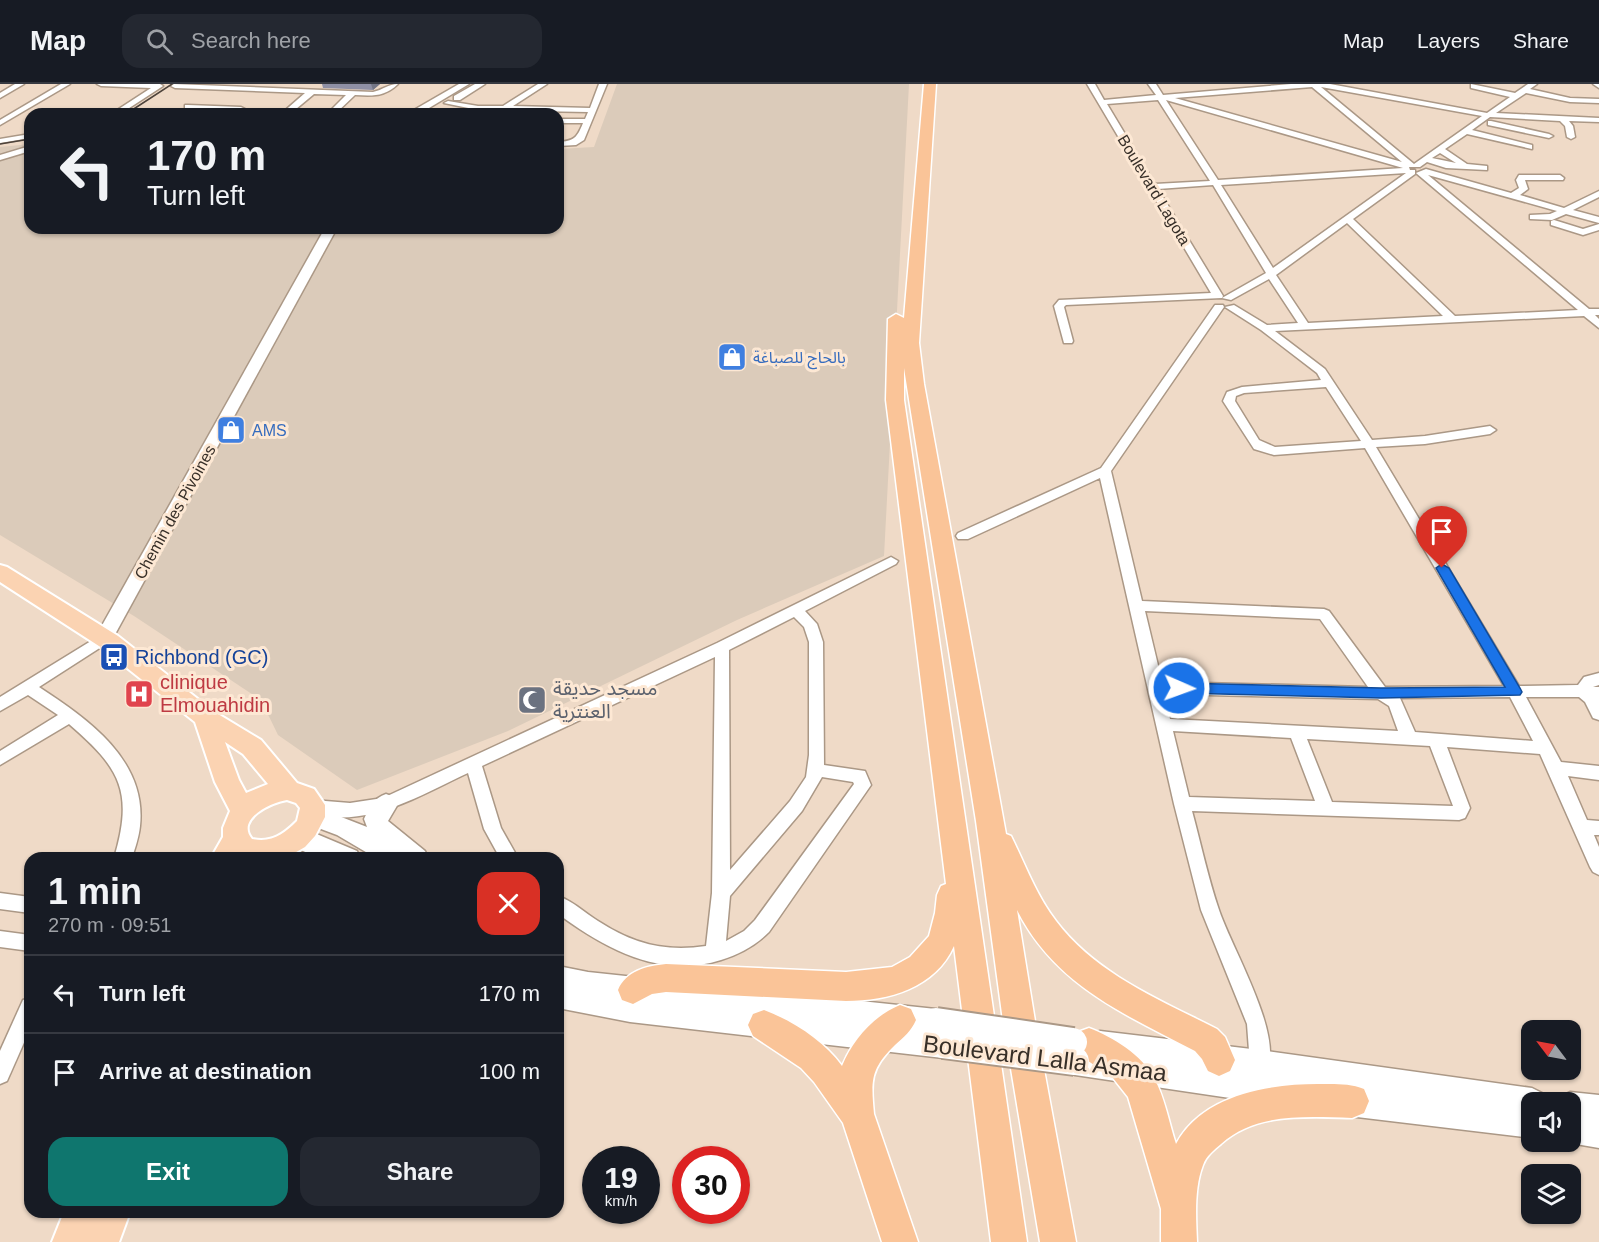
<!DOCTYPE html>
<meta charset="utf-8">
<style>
:root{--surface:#171b24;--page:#242831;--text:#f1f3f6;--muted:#9ea1a6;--line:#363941;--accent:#0f766e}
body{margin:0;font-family:Helvetica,"Noto Sans Arabic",sans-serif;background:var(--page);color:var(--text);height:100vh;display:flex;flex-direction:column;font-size:22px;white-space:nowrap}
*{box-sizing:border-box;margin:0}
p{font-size:20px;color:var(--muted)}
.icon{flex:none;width:33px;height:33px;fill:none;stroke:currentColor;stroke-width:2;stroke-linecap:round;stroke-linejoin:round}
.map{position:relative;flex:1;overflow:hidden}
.details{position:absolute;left:24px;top:768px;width:540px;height:366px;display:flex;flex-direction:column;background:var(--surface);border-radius:18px;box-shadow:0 2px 4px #0004}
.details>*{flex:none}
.top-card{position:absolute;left:24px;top:24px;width:540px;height:126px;border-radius:18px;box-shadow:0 2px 4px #0004;background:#171b24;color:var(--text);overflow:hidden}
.needle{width:39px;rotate:302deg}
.tools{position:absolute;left:1521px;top:936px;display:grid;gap:12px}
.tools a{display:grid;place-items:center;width:60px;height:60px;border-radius:12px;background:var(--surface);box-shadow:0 2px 4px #0004;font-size:30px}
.speed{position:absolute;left:582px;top:1062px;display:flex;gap:12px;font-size:30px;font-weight:700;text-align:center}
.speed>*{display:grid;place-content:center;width:78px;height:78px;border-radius:50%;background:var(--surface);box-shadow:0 2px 4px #0004;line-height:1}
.speed small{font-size:15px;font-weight:400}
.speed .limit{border:9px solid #d22;background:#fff;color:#111}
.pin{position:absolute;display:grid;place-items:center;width:51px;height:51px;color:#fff;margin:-62px -26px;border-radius:50% 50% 50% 0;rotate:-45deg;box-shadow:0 0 6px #0007}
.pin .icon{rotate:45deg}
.me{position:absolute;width:66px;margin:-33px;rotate:92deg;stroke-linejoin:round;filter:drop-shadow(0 0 4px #0008)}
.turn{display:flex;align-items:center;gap:21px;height:126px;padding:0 24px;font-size:27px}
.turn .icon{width:78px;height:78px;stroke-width:2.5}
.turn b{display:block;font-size:42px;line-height:51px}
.round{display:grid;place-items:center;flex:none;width:63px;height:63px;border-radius:18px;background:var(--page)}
.head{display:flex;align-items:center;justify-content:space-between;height:102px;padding:0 24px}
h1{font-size:36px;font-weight:700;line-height:45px}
.button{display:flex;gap:12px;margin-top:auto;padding:12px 24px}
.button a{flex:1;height:69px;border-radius:18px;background:var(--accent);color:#fff;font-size:24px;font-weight:700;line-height:69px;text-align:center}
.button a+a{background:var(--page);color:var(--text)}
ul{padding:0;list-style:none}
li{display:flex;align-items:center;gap:18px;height:78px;padding:0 24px;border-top:2px solid var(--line)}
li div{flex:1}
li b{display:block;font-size:22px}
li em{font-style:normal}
header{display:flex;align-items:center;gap:36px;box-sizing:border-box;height:84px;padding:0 30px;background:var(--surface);border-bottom:2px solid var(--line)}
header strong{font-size:28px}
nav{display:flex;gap:33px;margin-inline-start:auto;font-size:21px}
.search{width:420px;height:54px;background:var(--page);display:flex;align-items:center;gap:15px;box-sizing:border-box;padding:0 21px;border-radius:18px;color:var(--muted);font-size:22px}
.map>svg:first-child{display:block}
.industrial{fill:#dbcbba}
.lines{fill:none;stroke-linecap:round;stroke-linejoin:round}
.minor-casing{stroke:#ab9886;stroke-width:3}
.tertiary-casing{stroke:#ab9886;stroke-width:3}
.secondary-casing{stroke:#ab9886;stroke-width:3}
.primary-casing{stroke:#fff;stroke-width:4}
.trunk-casing{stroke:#fff;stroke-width:3}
.minor{fill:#fff;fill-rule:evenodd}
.tertiary{fill:#fff;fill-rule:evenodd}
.secondary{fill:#fff;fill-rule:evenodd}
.primary{fill:#fbd3b2;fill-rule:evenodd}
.trunk{fill:#fac498;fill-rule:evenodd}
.tram{stroke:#4d433b;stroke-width:1.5}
.secondary-bridge-casing{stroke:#ab9886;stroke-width:32;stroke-linecap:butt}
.secondary-bridge{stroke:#fff;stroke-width:28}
.wall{fill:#8f90a5}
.shaded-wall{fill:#747686}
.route{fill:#1a73e8;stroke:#114b97;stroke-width:1.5}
.labels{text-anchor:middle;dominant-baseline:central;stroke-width:6;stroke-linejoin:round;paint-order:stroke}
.far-street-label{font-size:16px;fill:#372f28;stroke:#fde8d4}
.far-shop-label{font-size:16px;fill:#366cbe;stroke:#fde8d4;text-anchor:start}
.transit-label{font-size:20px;fill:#164399;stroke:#fde8d4;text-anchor:start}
.health-label{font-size:20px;fill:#be3a42;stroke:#fde8d4;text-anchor:start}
.worship-label{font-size:20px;fill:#5b616d;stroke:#fde8d4;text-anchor:start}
.near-street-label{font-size:24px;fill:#372f28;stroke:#fde8d4}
</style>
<header>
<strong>Map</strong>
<div class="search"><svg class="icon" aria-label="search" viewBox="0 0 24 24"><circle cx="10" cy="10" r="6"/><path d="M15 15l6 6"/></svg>Search here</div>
<nav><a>Map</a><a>Layers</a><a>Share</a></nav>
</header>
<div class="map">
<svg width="1599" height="1158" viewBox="0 0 1599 1158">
<rect width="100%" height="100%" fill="#efdac7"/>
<path class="industrial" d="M617 0H909L884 472 737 536 508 647 357 706 278 651 261 616 134 532 0 451V63L30 60V144H558V65L594 63Z"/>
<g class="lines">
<g class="minor-casing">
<g id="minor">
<path d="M15 0H24L0 14V9Z"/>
<path d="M61 0H70L0 41V36Z"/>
<path d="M97 0H160L163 2 120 30H111L151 4 101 2Z"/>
<path d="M174 0 373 8C383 6 388 0 398 0 385 13 372 12 355 11L335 30H327L346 11 314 10 290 30H281L305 9 175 4 171 2Z"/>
<path d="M538 0H547L513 22 590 24 599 0H607L584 56 576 61 558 62V58C574 57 577 54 583 39H558V35H585L588 28 478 26 444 19 448 17 478 22H503Z"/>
<path d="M1087 0H1095L1104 16 1156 11 1148 0H1156L1163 11 1291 0H1330L1487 29 1510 13 1471 4V0L1515 9 1528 0H1537L1530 5 1570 14 1599 15V19L1570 18 1526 9 1496 29 1599 34V38L1569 37 1573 42 1575 53 1571 55 1567 53 1565 42 1560 37 1490 33 1472 46 1532 61V65L1467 50 1445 65 1467 80 1487 82V86L1446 84 1427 78 1420 83H1409L1410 86H1415V90L1353 135 1455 232 1578 226 1416 89 1426 85 1511 109 1519 104 1516 96 1519 91H1560L1564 94 1563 96H1525L1528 105 1520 111 1564 124 1599 107V113L1573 126 1599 133V139L1566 130 1552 136 1530 135V131L1550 130 1557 127 1428 91 1589 225H1599V231H1595L1599 235V244L1584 232 1275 247 1325 285 1372 356 1425 352 1490 342 1496 346 1490 350 1425 360 1376 363 1519 602 1578 601 1584 593 1599 589V601L1593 603H1599V636L1593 634 1585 618 1579 613H1526L1561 678 1599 682V696L1568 692 1587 736 1599 737V751H1594L1599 763V791L1593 788 1590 783 1540 670 1447 663 1470 724 1465 734 1459 736 1192 727C1201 760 1208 794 1219 826 1232 865 1283 949 1267 987L1260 990 1253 987 1250 980 1247 940 1201 826 1174 720 1100 394 968 455H958L956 452 958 449 1101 384 1215 221H1223L1224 223 1111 387 1142 517 1324 525 1329 527 1385 603 1504 602 1365 364 1274 371 1254 365 1223 317 1227 308 1242 303 1321 296 1317 289 1261 246 1225 223 1234 221 1267 241 1298 239 1269 195 1231 216 1222 214 1266 189 1213 101 1158 105 1223 212 1222 214 1066 221 1064 223 1073 257 1072 259H1064L1054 222 1059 216 1211 209ZM1312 3 1402 78 1175 14ZM1321 3 1482 32 1414 80ZM1158 16 1210 97 1155 100 1107 20ZM1166 16 1403 84 1218 96ZM1440 69 1456 79 1432 74ZM1406 89 1273 184 1221 101ZM1347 139 1443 232 1308 239 1276 191ZM1326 303 1361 357 1275 363 1259 356 1235 317 1236 312 1244 309ZM1145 527 1320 535 1368 603 1162 598ZM1164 610 1378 615 1389 622 1398 647 1170 635ZM1510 613 1533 657 1415 648 1400 614ZM1173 647 1291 654 1315 717 1189 713ZM1307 655 1430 662 1453 722 1332 718Z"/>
<path d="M188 21 241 23 245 25 241 27 185 25V21Z"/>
<path d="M431 27 442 28 443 30H428Z"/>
<path d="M1491 37 1549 50 1553 52 1549 54 1488 41V37Z"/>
<path d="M30 50V54L0 59V55Z"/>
<path d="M30 62V67L0 76V71Z"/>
<path d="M1554 136 1583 145 1599 140V146L1583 151 1551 141V137Z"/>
<path d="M891 473 898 477 896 480 805 527 817 540 823 558 824 681 865 687 871 701 769 848C755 862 740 870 721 876 660 895 606 865 558 830V812C573 817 585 829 598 837 633 860 665 868 706 862L712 809 715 573 482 682 501 744 518 774H500L484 745 468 689C418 712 364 747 307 728L305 723 307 718 313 716 350 719 383 714 717 559ZM794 533 804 543 809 558V671L806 693 790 717 730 786 729 566ZM822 693 853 698 854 700 755 836 744 847 726 857 730 812 802 727Z"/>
<path d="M104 549 109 550 111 554 109 558 39 603C88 635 147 676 140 742 139 753 135 764 132 774H114C134 707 120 684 69 640L0 681V667L58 631 28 611 0 627V613Z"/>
<path d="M0 809 30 813V829L0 825Z"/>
<path d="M0 847 30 851V867L0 863Z"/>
<path d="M30 914V945L7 997 0 1000V967L23 916Z"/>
</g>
</g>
<g class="tertiary-casing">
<g id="tertiary">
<path d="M459 0H469L419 30H407Z"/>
<path d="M475 0H485L460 16H454V12Z"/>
<path d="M1593 0H1599V4Z"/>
<path d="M325 144H337L113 554 110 558 104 560 98 558 95 554Z"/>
</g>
</g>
<g class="secondary-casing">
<g id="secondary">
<path d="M386 710 394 713 398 720 388 737 425 767 428 774H376L337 751 305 739 301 732 305 725 313 722 367 743 364 735C369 724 374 714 386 710Z"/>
<path d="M300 743 357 767 360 774C339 774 299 776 288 753L291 746Z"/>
<path d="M558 882 588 888 936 925 946 929 950 938 945 947 953 950 957 960 953 970 943 974 630 938 558 924Z"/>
<path d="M1100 947 1260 966 1532 1004 1542 1009 1546 1018H1532V1054L1340 1031 1330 1026 1325 1016 1330 1006 1333 1005 1302 1000 1306 1009 1301 1019 1291 1023 1075 991 1065 987 1061 977 1065 967 1075 963 1088 965 1086 961 1090 951Z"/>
<path d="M1570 1008 1599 1011V1064L1564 1058H1570V1018H1557L1560 1013Z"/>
</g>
</g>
<g class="primary-casing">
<g id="primary">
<path d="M0 481 7 483 118 552 213 627 261 656 297 699 314 705 325 721V733L315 752 305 763 291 771 283 774H211L223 753V744L230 727 215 698 195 638 102 564 0 498ZM225 658 243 670 268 700 246 709 239 696ZM287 716 296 719 300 724 297 737C284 750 272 759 252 755 235 735 272 718 287 716Z"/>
<path d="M64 1128H130L119 1158H52Z"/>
</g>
</g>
<g class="trunk-casing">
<g id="trunk">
<path d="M924 0H936L919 259 924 300 1006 750 1011 752C1025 780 1036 811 1056 837 1096 890 1160 916 1217 945L1225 953 1235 976 1230 987 1219 992 1208 987 1202 975 1195 967C1124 930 1055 901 1017 826L1035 937 1076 1158H1040L1003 937 976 737 904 284V316L1027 1158H991L954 862C935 904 889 917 846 917L666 908 652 910 633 920 622 916 618 906C626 887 646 882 666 880L846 888 892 883 910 873 929 852 935 829 937 811 941 802 946 800 886 316 888 235 896 230 904 234Z"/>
<path d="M900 921 911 925 916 936C911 947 904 953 895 961 870 985 871 997 874 1030L918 1158H882L843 1039 814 998 801 984 753 952 748 941 753 930 764 926C793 937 824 957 842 982 853 956 873 932 900 921Z"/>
<path d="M1089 944C1113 953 1142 971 1154 994 1165 1014 1169 1039 1176 1060 1202 1011 1268 1000 1318 1000 1334 1000 1349 999 1364 1005L1369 1017 1364 1029 1352 1034C1307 1033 1256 1028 1221 1060 1214 1066 1206 1072 1203 1081 1194 1104 1196 1133 1197 1158H1161V1125L1128 1013 1113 994 1078 970 1073 959 1078 948Z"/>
</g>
</g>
<use href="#minor" class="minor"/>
<use href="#tertiary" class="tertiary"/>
<use href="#secondary" class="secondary"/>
<use href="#primary" class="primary"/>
<use href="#trunk" class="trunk"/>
<g class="tram">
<path d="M126 30 172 0"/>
<path d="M0 60 30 55"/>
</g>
<g class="secondary-bridge-casing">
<g id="secondary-bridge">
<path d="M936 938 1073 958"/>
<path d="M943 960 1075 977"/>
</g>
</g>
<use href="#secondary-bridge" class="secondary-bridge"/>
</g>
<path class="wall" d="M322 0H380L373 6 323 4Z"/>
<path class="shaded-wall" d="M371 0H380L373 6Z"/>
<path class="route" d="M1442 480 1449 484 1520 604 1522 608 1520 611 1381 614 1179 609 1172 604 1179 599 1381 604 1505 603 1436 484Z"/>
<defs>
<g id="shop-square" transform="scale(1.5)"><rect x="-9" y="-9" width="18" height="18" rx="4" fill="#3f7fe0" stroke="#fde8d4"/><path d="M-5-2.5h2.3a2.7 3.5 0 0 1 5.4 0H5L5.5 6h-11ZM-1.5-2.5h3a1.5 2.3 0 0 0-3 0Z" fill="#fff"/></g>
<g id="bus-square" transform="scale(1.5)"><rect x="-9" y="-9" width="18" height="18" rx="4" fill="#1a4fb4" stroke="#fde8d4"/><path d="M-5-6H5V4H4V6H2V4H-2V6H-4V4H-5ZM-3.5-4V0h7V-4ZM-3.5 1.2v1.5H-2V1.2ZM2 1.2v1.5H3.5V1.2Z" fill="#fff"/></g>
<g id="hospital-square" transform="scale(1.5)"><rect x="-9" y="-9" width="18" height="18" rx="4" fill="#e0444e" stroke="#fde8d4"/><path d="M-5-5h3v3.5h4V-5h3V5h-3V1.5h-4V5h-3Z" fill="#fff"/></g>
<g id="mosque-square" transform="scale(1.5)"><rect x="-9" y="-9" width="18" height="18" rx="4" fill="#6b7280" stroke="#fde8d4"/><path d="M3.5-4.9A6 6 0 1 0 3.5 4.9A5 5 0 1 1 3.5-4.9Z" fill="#fff"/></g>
</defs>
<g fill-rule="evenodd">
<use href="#shop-square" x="732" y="273"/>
<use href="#shop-square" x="231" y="346"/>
<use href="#bus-square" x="114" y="573"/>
<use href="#hospital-square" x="139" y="610"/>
<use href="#mosque-square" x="532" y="616"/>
</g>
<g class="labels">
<g class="far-street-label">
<text transform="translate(1154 106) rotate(59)">Boulevard Lagota</text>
<text transform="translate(175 428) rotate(-61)">Chemin des Pivoines</text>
</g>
<g class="far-shop-label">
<text x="753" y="273">بالحاج للصباغة</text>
<text x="252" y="346">AMS</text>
</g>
<g class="transit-label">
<text x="135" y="573">Richbond (GC)</text>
</g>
<g class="health-label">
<text x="160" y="598">clinique<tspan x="160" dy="23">Elmouahidin</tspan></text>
</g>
<g class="worship-label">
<text x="553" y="604">مسجد حديقة<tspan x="553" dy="23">العنترية</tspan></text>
</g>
<g class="near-street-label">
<text transform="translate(1045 974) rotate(7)">Boulevard Lalla Asmaa</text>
</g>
</g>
</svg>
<div class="tools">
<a><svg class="needle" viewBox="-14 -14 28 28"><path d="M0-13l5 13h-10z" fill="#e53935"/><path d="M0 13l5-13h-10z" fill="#9ea1a6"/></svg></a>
<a><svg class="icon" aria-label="sound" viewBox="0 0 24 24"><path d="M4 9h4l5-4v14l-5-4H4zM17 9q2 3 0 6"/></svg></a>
<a><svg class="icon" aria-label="layers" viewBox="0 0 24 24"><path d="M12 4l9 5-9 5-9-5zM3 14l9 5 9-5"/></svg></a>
</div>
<div class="speed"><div>19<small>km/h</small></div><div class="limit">30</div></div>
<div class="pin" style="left:1442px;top:484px;background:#d93025"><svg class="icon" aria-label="arrive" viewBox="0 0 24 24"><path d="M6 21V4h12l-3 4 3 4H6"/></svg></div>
<svg class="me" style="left:1179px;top:604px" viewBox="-20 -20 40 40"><circle r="17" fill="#1a73e8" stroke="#fff" stroke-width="3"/><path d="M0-11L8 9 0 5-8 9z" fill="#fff"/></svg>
<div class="top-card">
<div class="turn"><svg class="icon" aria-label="left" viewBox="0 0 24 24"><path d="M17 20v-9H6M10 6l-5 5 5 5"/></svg><div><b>170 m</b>Turn left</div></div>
</div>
<section class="details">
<div class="head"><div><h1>1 min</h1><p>270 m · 09:51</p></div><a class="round" style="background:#d93025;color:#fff"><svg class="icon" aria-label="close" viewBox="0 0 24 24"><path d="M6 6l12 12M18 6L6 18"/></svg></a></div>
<ul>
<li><svg class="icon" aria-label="left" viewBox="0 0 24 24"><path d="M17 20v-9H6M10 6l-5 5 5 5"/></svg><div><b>Turn left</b></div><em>170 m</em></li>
<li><svg class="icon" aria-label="arrive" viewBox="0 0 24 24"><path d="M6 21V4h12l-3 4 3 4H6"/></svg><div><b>Arrive at destination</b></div><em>100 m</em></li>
</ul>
<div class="button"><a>Exit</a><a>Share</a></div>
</section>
</div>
